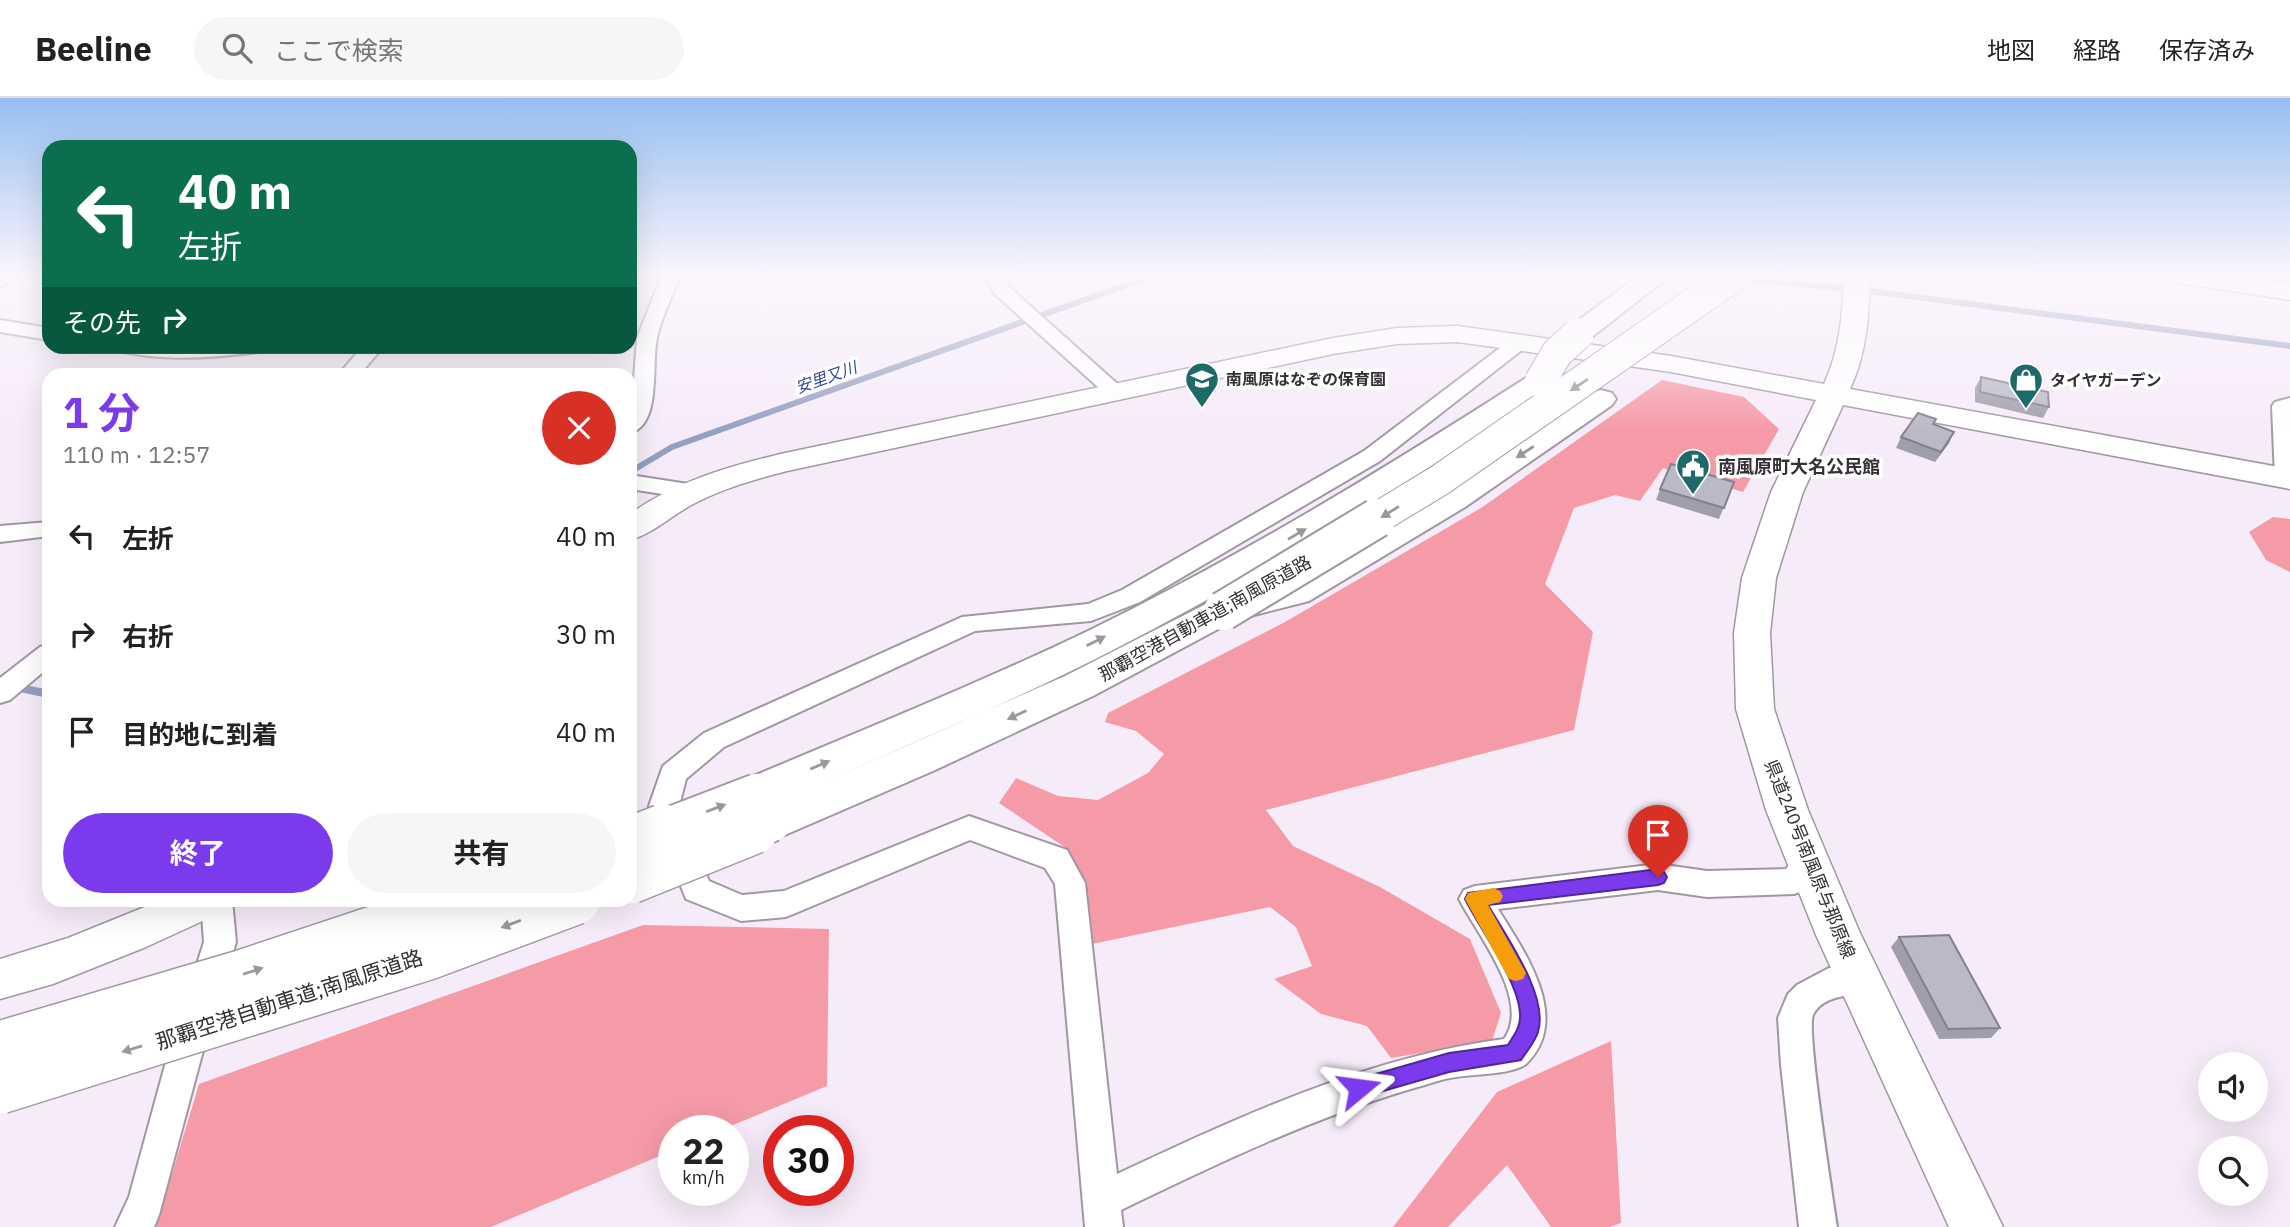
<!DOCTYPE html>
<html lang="ja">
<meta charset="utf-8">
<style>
:root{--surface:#fff;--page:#f6f6f6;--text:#222;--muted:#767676;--line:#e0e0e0;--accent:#7c3aed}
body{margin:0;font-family:"IBM Plex Sans","Noto Sans JP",sans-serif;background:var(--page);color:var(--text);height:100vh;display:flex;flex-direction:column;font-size:26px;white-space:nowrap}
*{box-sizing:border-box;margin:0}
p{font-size:23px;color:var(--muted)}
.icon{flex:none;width:38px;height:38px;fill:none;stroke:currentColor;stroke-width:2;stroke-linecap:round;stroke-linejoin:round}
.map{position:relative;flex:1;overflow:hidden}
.sheet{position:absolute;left:42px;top:270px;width:595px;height:539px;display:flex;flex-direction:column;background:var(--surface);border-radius:21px;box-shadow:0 7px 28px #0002}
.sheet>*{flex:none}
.top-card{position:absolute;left:42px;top:42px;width:595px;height:214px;border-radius:21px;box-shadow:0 7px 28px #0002;background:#0b6e4f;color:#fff;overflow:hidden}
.fabs{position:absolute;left:2198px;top:954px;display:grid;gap:14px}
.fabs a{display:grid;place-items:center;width:70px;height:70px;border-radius:50%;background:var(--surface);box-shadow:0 7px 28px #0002;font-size:35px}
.speed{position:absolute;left:658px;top:1017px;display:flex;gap:14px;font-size:35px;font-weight:700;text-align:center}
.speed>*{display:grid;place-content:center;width:91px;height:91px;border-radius:50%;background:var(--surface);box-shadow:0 7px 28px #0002;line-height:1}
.speed small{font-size:18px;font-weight:400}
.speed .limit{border:10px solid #d22;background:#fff;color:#111}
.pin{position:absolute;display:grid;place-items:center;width:60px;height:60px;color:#fff;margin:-72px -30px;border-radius:50% 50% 50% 0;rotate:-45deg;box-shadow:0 0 7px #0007}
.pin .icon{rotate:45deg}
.me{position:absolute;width:77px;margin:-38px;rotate:74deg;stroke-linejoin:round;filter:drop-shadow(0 0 5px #0008)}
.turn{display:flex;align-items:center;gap:24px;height:147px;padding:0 21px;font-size:32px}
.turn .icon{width:91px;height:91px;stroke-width:2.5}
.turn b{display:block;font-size:49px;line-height:60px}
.then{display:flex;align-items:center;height:66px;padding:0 21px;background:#0003;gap:14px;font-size:26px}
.round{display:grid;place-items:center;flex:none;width:74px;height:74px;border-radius:37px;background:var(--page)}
.overview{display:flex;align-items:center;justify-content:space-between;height:119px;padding:0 21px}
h1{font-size:42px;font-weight:700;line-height:52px;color:var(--accent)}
.button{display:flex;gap:14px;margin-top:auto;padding:14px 21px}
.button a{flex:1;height:80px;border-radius:42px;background:var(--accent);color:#fff;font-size:28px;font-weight:700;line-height:80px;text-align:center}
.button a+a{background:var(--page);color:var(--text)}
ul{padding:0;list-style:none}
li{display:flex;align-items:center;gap:21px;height:98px;padding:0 21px}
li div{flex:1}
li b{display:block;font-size:26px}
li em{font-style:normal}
header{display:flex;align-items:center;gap:42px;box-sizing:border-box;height:98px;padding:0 35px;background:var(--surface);border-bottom:2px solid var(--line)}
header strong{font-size:33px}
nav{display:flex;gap:38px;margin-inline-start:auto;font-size:24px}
.search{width:490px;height:63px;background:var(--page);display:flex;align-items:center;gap:18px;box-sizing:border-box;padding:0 24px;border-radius:38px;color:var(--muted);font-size:26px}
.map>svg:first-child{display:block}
.forest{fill:#f59aa7}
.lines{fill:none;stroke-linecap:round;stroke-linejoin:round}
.stream-far1{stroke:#959fc0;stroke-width:6}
.stream{stroke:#959fc0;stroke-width:8}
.street-casing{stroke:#a197a3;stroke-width:4}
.secondary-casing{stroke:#a197a3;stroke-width:3}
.highway-casing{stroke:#a197a3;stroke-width:4}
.street{fill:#fff;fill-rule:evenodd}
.secondary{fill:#fff;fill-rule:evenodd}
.highway{fill:#fff;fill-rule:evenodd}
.highway-bridge-far2-casing{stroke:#a197a3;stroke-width:33;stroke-linecap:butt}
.highway-bridge-far1-casing{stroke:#a197a3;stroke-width:42;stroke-linecap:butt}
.highway-bridge-casing{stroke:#a197a3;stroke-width:52;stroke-linecap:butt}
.highway-bridge-far2{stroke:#fff;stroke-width:31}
.highway-bridge-far1{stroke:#fff;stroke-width:38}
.highway-bridge{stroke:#fff;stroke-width:49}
.wall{fill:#a19eab}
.shaded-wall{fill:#83818b}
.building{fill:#bbb8c7;stroke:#83818b;stroke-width:2}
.oneway{fill:#9a989a}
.route{fill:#7c3aed;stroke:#51269a;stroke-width:2}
.slow{fill:#f59e0b}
.labels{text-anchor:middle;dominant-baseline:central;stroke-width:7;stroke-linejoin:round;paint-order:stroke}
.far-water-label{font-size:16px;font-style:italic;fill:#34479b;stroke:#fff}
.far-poi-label{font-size:16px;font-weight:bold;fill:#343035;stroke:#fff;text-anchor:start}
.poi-label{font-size:18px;font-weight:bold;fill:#343035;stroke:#fff;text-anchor:start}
.street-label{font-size:18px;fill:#343035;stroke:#fff}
.near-street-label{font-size:21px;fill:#343035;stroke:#fff}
</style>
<header>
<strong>Beeline</strong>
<div class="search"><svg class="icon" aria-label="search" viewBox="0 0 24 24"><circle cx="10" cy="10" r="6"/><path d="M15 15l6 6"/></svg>ここで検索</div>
<nav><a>地図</a><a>経路</a><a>保存済み</a></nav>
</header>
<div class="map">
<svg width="2290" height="1129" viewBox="0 0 2290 1129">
<rect width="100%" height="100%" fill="#f6ecf9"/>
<g class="forest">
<path d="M1662 282 1744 299 1779 331 1743 394 1663 370 1640 403 1615 397 1574 410 1545 486 1593 534 1574 632 1266 712 1293 748 1380 789 1470 841 1501 915 1492 943 1391 960 1367 928 1321 916 1274 881 1312 868 1296 829 1270 809 1087 847 1085 798 1066 750 999 705 1016 680 1058 698 1098 702 1148 675 1164 656 1136 633 1105 624 1108 615 1285 524 1481 410Z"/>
<path d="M2273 419 2290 421V474L2266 462 2249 434Z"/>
<path d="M643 827 829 831 827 988 721 1032H674V1052L491 1129H156L199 986Z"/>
<path d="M1611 943 1621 1125 1610 1129H1551L1507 1067 1448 1129H1393L1497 994Z"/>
</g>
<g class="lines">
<g class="stream-far1">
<path d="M1742 180 1878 194 2290 248"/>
<path d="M630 374 672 349 1154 177"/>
</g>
<path class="stream" d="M0 586 49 596"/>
<g class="street-casing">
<g id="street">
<path d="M0 177H21L0 189Z"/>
<path d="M662 177H680C673 198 661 219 657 240 651 266 662 327 630 335L637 240Z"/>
<path d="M984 177H1002L1009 189 1123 291 1126 295 1123 299H1109L995 196Z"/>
<path d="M0 222 49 230V242L0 234Z"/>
<path d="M1520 238 1530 244 1527 248 1380 363 1140 504 1091 523 975 533 724 649 686 681 679 708 709 783 742 797 784 793 969 718 1067 752 1085 785 1117 1076C1241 1018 1368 959 1504 941 1532 903 1477 836 1459 801L1464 792 1475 788 1658 766 1707 773 1786 771C1796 757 1801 748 1819 754L1823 763 1805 792 1794 796 1707 799 1658 792 1498 811C1524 853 1572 920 1527 965 1515 977 1468 976 1450 980 1438 982 1426 987 1414 990 1312 1020 1216 1066 1121 1112L1123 1129H1085L1055 786 1045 770 970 742 786 819 741 823 686 801 649 708 663 668 704 635 962 519 1088 506 1122 492 1364 353 1513 240Z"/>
<path d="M112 248H269L259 254C211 260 162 264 115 252Z"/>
<path d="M363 248H384L360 276H339Z"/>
<path d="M2290 300V386L2278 385 2275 380 2272 308 2275 304Z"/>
<path d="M630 377 688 386 696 388 699 393 696 398 688 400 630 391Z"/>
<path d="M49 424V438L0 444V428Z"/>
<path d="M49 546V569L10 602 0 605V580L40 549Z"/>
<path d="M201 802H232L236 844 201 960 159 1117 154 1129H115L129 1099 167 960 204 844Z"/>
<path d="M1858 868 1870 872 1874 882 1870 892C1851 899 1823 896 1813 917 1806 933 1833 1100 1837 1129H1799L1781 967 1778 920 1788 896 1797 887 1829 870Z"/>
</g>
</g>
<g class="secondary-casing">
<g id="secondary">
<path d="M1844 177H1870C1869 216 1867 255 1850 291L2290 371V391L1843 307 1803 394 1776 480 1770 535 1774 611 1808 712 1860 835 2003 1129H1949L1816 837 1766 712 1736 611 1734 535 1742 480 1771 394 1816 302 1671 274 1458 244 1397 246 1333 256 787 373C756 381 724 390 695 405 673 416 653 436 630 442V416C677 383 730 368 785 355L1333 240 1397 230 1458 228 1671 258 1824 286C1840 252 1843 214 1844 177Z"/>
<path d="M2167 177H2232L2290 186V202L2180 185 2171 182Z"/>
<path d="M162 802H227L220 815 146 849 53 886 0 901V861L68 840Z"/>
</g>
</g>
<g class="highway-casing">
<g id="highway">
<path d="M1640 177H1671L1588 242 1578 245 1568 242 1564 236 1568 230Z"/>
<path d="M1540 275 1551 278 1555 284 1551 290C1409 384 1266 474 1115 551 1018 601 917 643 817 687L1065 578 1210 504 1284 485 1441 395 1590 295 1601 292 1612 295 1616 301 1612 307 1465 409 1309 503 1235 522 1093 598 933 673 787 736 772 741 757 736 750 724 758 711 742 707 736 695 742 683C857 634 973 588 1086 534 1240 459 1386 370 1529 278Z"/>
</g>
</g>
<use href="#street" class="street"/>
<use href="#secondary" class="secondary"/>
<use href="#highway" class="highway"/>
<g class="highway-bridge-far2-casing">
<g id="highway-bridge-far2">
<path d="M1540 284 1557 255 1578 236"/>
<path d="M1374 422 1440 382 1735 177"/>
</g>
</g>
<g class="highway-bridge-far1-casing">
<g id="highway-bridge-far1">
<path d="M1223 513 1377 420"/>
<path d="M658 733 757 695"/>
<path d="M749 733 772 724"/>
</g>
</g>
<g class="highway-bridge-casing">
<g id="highway-bridge">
<path d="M630 744 663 731"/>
<path d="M630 781 754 731"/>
<path d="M0 948 241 877 467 802"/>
<path d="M0 991 428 857 575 802"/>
</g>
</g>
<use href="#highway-bridge-far2" class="highway-bridge-far2"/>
<use href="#highway-bridge-far1" class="highway-bridge-far1"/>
<use href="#highway-bridge" class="highway-bridge"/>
</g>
<g class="wall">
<path d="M1981 279 2049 309 2043 320 1975 304V290Z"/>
<path d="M1933 326 1954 334 1935 364 1896 350 1901 339Z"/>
<path d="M1734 384 1719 421 1656 402 1660 391Z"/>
<path d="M1899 839 2000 930 1991 940 1939 941 1891 849Z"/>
</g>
<path class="shaded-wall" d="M1954 334 1949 345 1935 364 1941 354Z"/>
<g class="building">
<path d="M1981 279 2048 294 2049 309 1980 294Z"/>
<path d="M1918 315 1936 321 1933 326 1954 334 1941 354 1901 339Z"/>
<path d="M1671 366 1734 384 1724 410 1660 391Z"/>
<path d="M1949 837 2000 930 1948 931 1899 839Z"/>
</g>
<defs><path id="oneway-solid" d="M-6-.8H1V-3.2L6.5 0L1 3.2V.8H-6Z" transform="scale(1.75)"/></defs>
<g class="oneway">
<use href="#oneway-solid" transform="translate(1579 287) rotate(146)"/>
<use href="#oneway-solid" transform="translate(1525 354) rotate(147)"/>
<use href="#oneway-solid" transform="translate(1390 414) rotate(148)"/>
<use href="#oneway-solid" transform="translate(1297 436) rotate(-31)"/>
<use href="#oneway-solid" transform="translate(1096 543) rotate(-27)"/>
<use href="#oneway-solid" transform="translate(1017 617) rotate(155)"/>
<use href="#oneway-solid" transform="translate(820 667) rotate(-23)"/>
<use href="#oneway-solid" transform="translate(716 710) rotate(-21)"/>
<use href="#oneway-solid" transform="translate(511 826) rotate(159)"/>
<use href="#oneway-solid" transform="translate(253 873) rotate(-18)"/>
<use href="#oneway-solid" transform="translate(132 951) rotate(163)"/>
</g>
<linearGradient id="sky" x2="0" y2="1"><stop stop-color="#97bef0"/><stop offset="0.53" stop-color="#fbf6fc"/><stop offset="1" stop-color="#fbf6fc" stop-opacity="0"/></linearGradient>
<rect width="2290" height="335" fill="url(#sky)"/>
<path class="route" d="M1658 771 1664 774 1667 779 1664 785 1658 787 1488 807C1506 838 1549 898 1538 934 1535 944 1527 953 1521 962L1449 974 1359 1000 1351 997 1348 990 1351 983 1449 955 1508 947C1514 937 1521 929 1520 916 1519 884 1480 831 1465 801L1468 795Z"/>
<path class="slow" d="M1493 790 1500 793 1503 798 1500 804 1488 807 1526 875 1523 881 1516 883 1509 881 1465 801 1468 795Z"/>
<defs>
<g id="school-pin" transform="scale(1.75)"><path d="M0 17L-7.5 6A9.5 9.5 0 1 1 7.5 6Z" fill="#1d6a69" stroke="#fff"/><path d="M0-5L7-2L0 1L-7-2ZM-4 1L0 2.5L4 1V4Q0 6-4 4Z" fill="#fff"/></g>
<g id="shop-pin" transform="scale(1.75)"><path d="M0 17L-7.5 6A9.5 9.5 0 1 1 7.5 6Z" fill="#1d6a69" stroke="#fff"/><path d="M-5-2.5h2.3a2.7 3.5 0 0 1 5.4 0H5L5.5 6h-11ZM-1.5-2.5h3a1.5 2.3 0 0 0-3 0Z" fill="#fff"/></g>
<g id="civic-pin" transform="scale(1.75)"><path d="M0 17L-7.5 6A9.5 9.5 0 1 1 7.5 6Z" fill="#1d6a69" stroke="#fff"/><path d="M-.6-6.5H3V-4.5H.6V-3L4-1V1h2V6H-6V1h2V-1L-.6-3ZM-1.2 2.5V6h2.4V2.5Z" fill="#fff"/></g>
</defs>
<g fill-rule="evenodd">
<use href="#school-pin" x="1202" y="281"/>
<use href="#shop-pin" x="2026" y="282"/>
<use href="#civic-pin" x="1693" y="368"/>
</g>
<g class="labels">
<g class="far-water-label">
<text transform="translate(826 279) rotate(-20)">安里又川</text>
</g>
<g class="far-poi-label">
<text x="1226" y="281">南風原はなぞの保育園</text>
<text x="2050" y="282">タイヤガーデン</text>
</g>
<g class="poi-label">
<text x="1718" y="368">南風原町大名公民館</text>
</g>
<g class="street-label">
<text transform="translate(1205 520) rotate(-29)">那覇空港自動車道;南風原道路</text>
<text transform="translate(1810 761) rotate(68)">県道240号南風原与那原線</text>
</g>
<g class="near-street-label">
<text transform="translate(289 901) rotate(-18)">那覇空港自動車道;南風原道路</text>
</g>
</g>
</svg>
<div class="fabs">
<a><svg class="icon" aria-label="sound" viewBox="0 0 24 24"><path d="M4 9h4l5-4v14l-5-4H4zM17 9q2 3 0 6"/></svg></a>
<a><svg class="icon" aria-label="search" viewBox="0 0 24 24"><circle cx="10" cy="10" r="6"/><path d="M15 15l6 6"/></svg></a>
</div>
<div class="speed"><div>22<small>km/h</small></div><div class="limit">30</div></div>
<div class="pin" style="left:1658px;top:779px;background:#d93025"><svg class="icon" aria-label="arrive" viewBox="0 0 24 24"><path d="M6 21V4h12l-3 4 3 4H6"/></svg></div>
<svg class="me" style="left:1359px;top:990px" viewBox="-20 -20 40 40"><path d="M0-17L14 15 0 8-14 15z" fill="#7c3aed" stroke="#fff" stroke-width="4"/></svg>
<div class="top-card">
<div class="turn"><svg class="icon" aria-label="left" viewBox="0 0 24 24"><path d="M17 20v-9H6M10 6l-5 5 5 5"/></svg><div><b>40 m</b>左折</div></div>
<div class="then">その先<svg class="icon" aria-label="right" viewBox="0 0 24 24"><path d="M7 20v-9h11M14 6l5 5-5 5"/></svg></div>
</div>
<section class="sheet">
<div class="overview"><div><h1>1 分</h1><p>110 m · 12:57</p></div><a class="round" style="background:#d93025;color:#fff"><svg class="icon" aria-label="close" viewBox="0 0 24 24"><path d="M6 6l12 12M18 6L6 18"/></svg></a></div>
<ul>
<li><svg class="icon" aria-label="left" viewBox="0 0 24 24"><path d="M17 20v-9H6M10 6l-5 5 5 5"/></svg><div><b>左折</b></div><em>40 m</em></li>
<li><svg class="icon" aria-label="right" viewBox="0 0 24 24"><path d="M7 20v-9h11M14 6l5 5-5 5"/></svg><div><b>右折</b></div><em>30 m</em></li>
<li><svg class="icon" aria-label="arrive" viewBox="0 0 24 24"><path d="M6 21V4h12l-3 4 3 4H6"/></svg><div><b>目的地に到着</b></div><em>40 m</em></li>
</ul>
<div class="button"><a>終了</a><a>共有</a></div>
</section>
</div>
